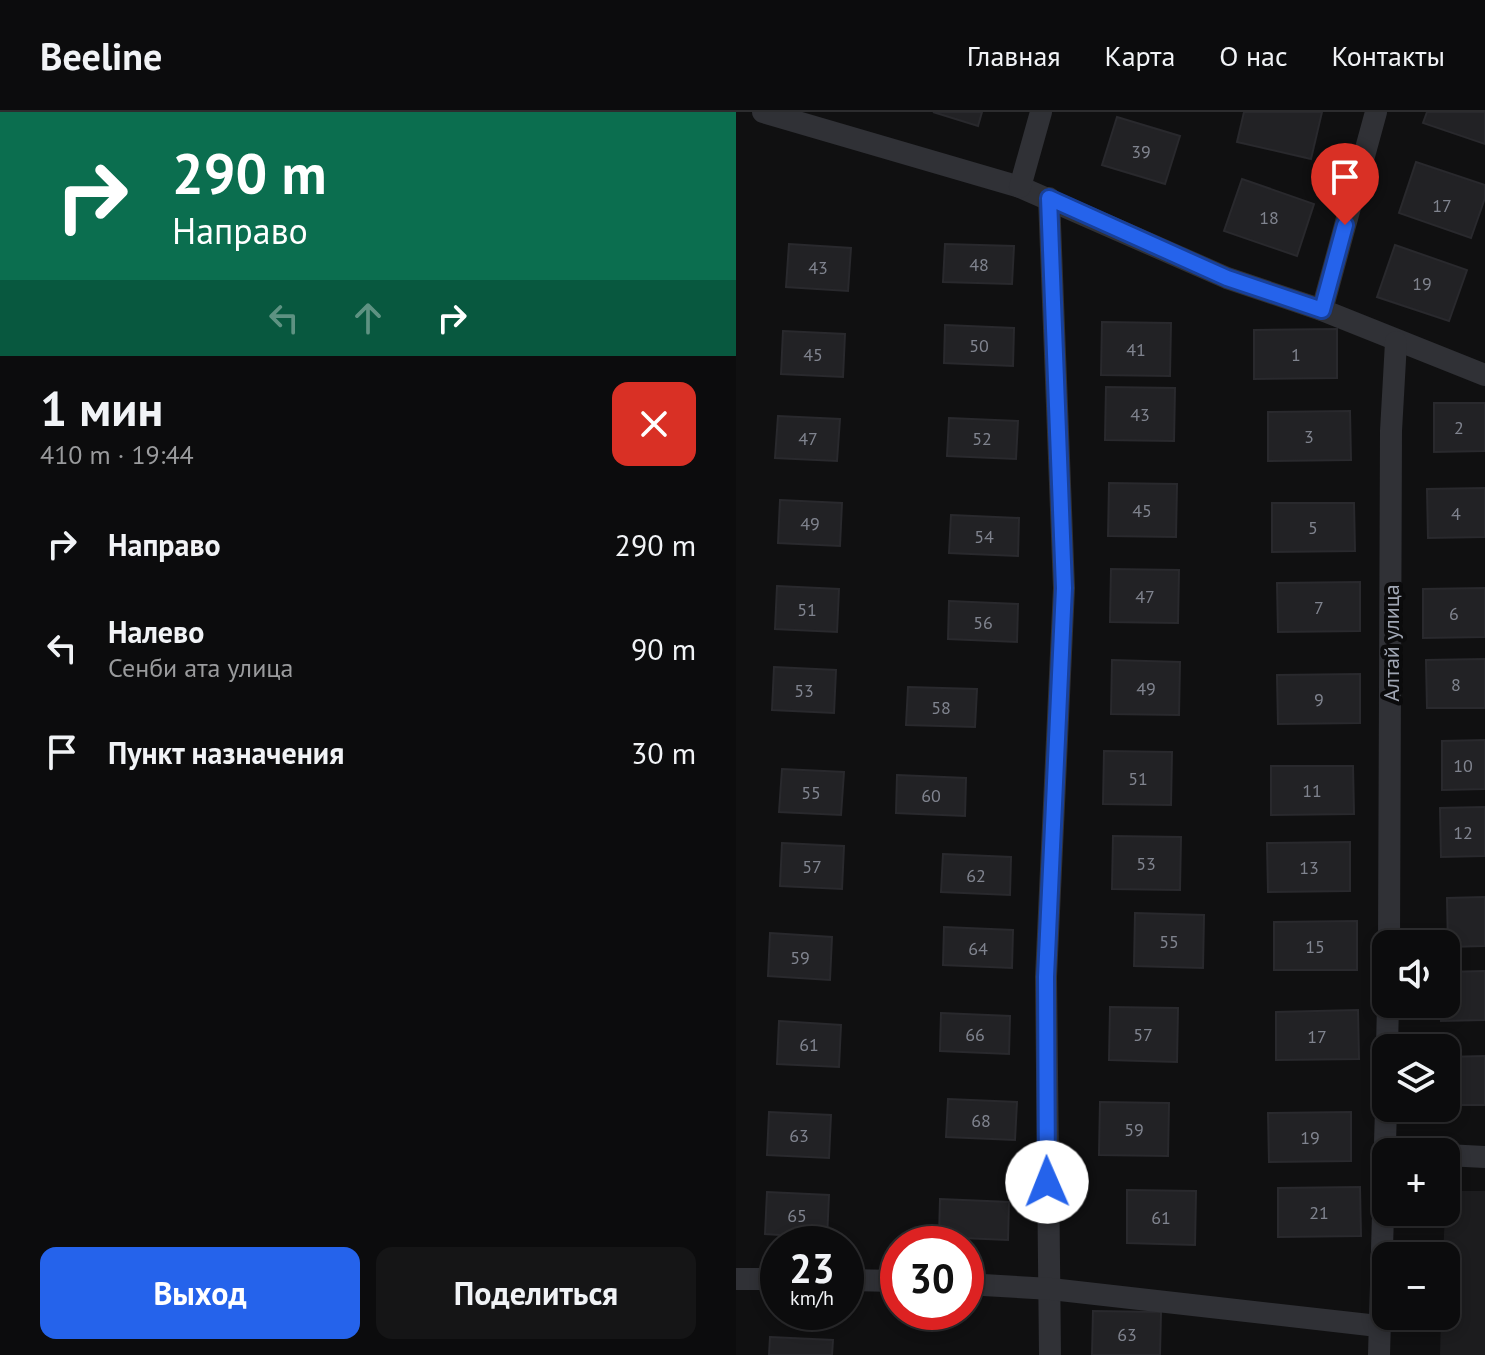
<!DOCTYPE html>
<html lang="ru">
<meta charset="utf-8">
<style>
:root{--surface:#0c0c0d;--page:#151516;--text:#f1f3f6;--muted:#9a9b9d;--line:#2c2c2e;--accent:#2563eb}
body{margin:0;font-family:"PT Sans",sans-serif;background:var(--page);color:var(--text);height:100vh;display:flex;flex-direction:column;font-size:30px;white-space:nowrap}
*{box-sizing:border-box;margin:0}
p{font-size:26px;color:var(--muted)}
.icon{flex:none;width:44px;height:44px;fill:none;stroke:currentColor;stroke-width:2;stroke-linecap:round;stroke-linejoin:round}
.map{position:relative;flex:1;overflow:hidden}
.panel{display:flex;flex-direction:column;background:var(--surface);width:736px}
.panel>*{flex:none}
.guide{background:#0b6e4f;color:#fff;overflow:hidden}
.tools{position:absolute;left:636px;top:818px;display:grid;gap:16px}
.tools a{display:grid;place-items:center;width:88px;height:88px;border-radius:16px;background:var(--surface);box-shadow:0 4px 12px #0003,0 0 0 2px var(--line);font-size:40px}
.speed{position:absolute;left:24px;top:1114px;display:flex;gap:16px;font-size:40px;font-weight:700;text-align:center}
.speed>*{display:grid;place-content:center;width:104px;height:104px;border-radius:50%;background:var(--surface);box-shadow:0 4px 12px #0003,0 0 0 2px var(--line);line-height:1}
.speed small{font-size:20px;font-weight:400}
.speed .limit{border:12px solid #d22;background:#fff;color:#111}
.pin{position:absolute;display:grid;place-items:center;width:68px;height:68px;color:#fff;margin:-82px -34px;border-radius:50% 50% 50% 0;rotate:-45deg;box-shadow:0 0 8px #0007}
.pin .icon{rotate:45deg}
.me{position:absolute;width:88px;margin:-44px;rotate:359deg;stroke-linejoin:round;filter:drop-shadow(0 0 6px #0008)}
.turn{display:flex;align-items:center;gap:28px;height:168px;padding:0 40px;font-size:36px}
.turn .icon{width:104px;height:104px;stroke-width:2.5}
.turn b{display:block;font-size:56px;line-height:68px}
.lanes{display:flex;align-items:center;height:76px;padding:0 40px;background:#0003;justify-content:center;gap:40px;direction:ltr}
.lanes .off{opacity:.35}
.round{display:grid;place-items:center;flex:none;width:84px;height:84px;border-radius:16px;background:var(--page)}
.summary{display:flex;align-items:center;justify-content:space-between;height:136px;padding:0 40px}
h1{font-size:48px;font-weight:600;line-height:60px}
.cta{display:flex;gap:16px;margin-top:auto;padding:16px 40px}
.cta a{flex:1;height:92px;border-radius:16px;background:var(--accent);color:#fff;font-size:32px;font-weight:600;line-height:92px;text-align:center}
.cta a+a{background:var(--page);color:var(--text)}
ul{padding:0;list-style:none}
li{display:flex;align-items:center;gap:24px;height:104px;padding:0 40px}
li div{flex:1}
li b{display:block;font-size:30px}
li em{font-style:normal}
header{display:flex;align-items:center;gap:48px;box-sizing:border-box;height:112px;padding:0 40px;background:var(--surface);border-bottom:2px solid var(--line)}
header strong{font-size:38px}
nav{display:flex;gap:44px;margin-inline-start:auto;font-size:28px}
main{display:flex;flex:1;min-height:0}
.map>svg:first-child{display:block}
.built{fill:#1c1c1e}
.building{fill:#222225;stroke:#29292d;stroke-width:2}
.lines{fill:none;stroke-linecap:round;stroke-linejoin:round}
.street{stroke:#303136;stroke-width:22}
.route-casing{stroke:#184099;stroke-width:20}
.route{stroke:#2563eb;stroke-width:14}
.labels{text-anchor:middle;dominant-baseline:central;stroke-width:8;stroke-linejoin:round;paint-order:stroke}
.number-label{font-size:18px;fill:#80848f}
.street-label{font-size:22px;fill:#a0a6b3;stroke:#0b0b0c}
</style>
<header>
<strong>Beeline</strong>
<nav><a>Главная</a><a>Карта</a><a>О нас</a><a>Контакты</a></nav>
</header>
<main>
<section class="panel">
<div class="guide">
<div class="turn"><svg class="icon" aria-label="right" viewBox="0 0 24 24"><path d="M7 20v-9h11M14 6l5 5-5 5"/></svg><div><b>290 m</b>Направо</div></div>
<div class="lanes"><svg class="icon off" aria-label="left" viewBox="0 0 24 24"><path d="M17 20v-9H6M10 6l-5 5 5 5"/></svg><svg class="icon off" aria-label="ahead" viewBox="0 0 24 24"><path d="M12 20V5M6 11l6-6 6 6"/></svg><svg class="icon" aria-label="right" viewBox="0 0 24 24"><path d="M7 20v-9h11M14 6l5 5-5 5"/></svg></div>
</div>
<div class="summary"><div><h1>1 мин</h1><p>410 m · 19:44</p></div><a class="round" style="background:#d93025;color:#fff"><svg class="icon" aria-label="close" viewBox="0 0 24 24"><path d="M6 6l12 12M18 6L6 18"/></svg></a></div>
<ul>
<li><svg class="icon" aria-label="right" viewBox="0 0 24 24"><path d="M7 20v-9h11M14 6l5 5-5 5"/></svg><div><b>Направо</b></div><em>290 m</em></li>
<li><svg class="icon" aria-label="left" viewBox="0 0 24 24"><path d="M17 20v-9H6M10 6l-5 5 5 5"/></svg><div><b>Налево</b><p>Сенби ата улица</p></div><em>90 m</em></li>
<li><svg class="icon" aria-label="arrive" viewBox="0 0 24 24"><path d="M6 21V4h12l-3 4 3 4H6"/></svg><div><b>Пункт назначения</b></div><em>30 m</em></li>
</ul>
<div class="cta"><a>Выход</a><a>Поделиться</a></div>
</section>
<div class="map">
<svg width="749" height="1243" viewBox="0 0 749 1243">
<rect width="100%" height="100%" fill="#101011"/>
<path class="built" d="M710 1079H749V1243H704L705 1204H710V1144H707Z"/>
<g class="building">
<path d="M197 0H246L242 14Z"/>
<path d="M508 0H586L575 47 501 30Z"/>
<path d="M691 0H749V32L687 11Z"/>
<path d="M381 5 444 24 429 72 366 53Z"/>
<path d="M680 50 749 73V86L735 126 663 101Z"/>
<path d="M506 67 578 92 561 144 488 119Z"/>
<path d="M53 132 115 136 112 179 50 175Z"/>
<path d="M209 132 278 134 276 172 207 170Z"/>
<path d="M659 133 731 158 713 209 641 185Z"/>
<path d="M366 210 435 211 434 264 365 263Z"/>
<path d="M209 213 278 216 277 254 208 251Z"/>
<path d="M601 217V266L518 267V218Z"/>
<path d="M47 219 109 222 107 265 45 262Z"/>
<path d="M370 275 439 276 438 329 369 328Z"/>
<path d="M698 291H749V339L698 340Z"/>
<path d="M614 299 615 348 532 349V300Z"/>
<path d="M42 304 104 307 101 349 39 346Z"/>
<path d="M213 306 282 309 280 347 211 344Z"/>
<path d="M373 371 441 372 440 425 372 424Z"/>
<path d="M749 376V425L692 426 691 377Z"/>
<path d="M44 388 106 391 104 434 42 431Z"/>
<path d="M536 391H618L619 439 536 440Z"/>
<path d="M215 403 283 406 282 444 213 441Z"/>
<path d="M375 457 443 458 442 511 374 510Z"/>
<path d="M624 470V519L542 520 541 471Z"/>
<path d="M41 474 103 477 101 520 39 517Z"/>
<path d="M749 476V525L687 526V477Z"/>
<path d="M213 489 282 492 281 530 212 527Z"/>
<path d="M749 547V596H691L690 548Z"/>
<path d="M376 548 444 550 443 603 375 602Z"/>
<path d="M38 555 100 558 98 601 36 598Z"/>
<path d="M624 562V611L542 612 541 563Z"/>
<path d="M172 575 241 577 239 615 170 613Z"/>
<path d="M749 628V677L706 678V629Z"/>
<path d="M368 639 436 640 435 693 367 692Z"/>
<path d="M535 654H617L618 702 535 703Z"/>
<path d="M46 657 108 660 105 703 43 700Z"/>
<path d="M161 663 230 666 229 704 160 701Z"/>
<path d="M749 695V744L705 745 704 696Z"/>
<path d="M377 724 445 725 444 778 376 777Z"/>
<path d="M614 730V779L532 780 531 731Z"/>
<path d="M46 731 108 734 106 777 44 774Z"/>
<path d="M207 742 275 745 274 783 205 780Z"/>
<path d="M749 785V834L712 835 711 786Z"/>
<path d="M399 801 468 803 467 856 398 854Z"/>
<path d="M621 809V858H538V810Z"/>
<path d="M208 815 277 818 276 856 207 853Z"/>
<path d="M34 821 96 825 94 868 32 864Z"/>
<path d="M749 859V908L705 909V892H710V860Z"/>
<path d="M374 895 442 896 441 950 373 948Z"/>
<path d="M622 898 623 947 540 948V900Z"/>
<path d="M205 901 274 904 273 942 204 939Z"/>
<path d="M43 909 105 913 103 955 41 952Z"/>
<path d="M749 944V993H710V945Z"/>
<path d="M212 987 281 990 279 1028 210 1025Z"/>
<path d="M364 990 433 991 432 1044 363 1043Z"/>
<path d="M33 1000 95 1003 93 1046 31 1043Z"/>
<path d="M615 1000V1049L533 1050 532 1001Z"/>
<path d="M624 1075 625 1124 542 1125V1076Z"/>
<path d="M391 1078 460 1079 459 1133 391 1131Z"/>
<path d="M31 1080 93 1083 91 1126 29 1122Z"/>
<path d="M204 1087 273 1090 272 1128 203 1125Z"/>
<path d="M357 1199 425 1200 424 1243H356Z"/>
<path d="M34 1225 97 1228 96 1243H33Z"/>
</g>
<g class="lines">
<g class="street">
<path d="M27 0 284 75 491 166 586 198 749 263"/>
<path d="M284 75 305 0"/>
<path d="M313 86 328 476 310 865 314 1243"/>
<path d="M586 198 640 0"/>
<path d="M653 832 655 319 660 230"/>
<path d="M651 936 652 892"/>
<path d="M710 1043 749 1045"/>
<path d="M0 1167H42"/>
<path d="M110 1168 162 1169"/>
<path d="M230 1172 315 1177 642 1214"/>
<path d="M643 1243 650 996"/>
</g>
</g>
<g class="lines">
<g class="route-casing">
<path id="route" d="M311 1070 310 865 328 476 313 86 491 166 586 198 609 113"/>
</g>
<use href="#route" class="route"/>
</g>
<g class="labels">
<g class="number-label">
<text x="405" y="39">39</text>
<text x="706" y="93">17</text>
<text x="533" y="105">18</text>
<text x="243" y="152">48</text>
<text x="82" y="155">43</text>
<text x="686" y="171">19</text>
<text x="243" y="233">50</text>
<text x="400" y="237">41</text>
<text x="77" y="242">45</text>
<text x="560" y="242">1</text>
<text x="404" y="302">43</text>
<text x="723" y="315">2</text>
<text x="573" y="324">3</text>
<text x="72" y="326">47</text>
<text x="246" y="326">52</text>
<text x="406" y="398">45</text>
<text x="720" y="401">4</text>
<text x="74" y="411">49</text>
<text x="577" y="415">5</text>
<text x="248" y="424">54</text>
<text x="409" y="484">47</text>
<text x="583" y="495">7</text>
<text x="71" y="497">51</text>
<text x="718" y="501">6</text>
<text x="247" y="510">56</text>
<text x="720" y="572">8</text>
<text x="410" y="576">49</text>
<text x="68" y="578">53</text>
<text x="583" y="587">9</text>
<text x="205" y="595">58</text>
<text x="727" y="653">10</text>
<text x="402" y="666">51</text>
<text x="576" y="678">11</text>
<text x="75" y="680">55</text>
<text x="195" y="683">60</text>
<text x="727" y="720">12</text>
<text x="410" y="751">53</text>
<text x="76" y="754">57</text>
<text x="573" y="755">13</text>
<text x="240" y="763">62</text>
<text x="433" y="829">55</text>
<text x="579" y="834">15</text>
<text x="242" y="836">64</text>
<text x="64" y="845">59</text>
<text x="239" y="922">66</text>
<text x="407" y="922">57</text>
<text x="581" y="924">17</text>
<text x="73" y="932">61</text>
<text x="245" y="1008">68</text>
<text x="398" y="1017">59</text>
<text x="63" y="1023">63</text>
<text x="574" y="1025">19</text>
<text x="583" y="1100">21</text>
<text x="61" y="1103">65</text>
<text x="425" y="1105">61</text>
<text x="391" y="1222">63</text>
</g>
<g class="street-label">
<text transform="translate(655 531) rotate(-90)">Алтай улица</text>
</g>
</g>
</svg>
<div class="tools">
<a><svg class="icon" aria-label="sound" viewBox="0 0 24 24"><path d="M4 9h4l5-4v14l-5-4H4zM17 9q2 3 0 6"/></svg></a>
<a><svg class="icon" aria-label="layers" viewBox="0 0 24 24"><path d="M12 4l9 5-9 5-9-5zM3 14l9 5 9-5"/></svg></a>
<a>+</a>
<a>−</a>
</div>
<div class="speed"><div>23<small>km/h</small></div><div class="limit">30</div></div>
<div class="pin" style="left:609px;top:113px;background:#d93025"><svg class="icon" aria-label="arrive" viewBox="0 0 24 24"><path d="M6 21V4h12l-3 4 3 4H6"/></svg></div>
<svg class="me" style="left:311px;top:1070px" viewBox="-20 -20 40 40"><circle r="19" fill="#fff"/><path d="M0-13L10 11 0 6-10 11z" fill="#2563eb"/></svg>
</div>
</main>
